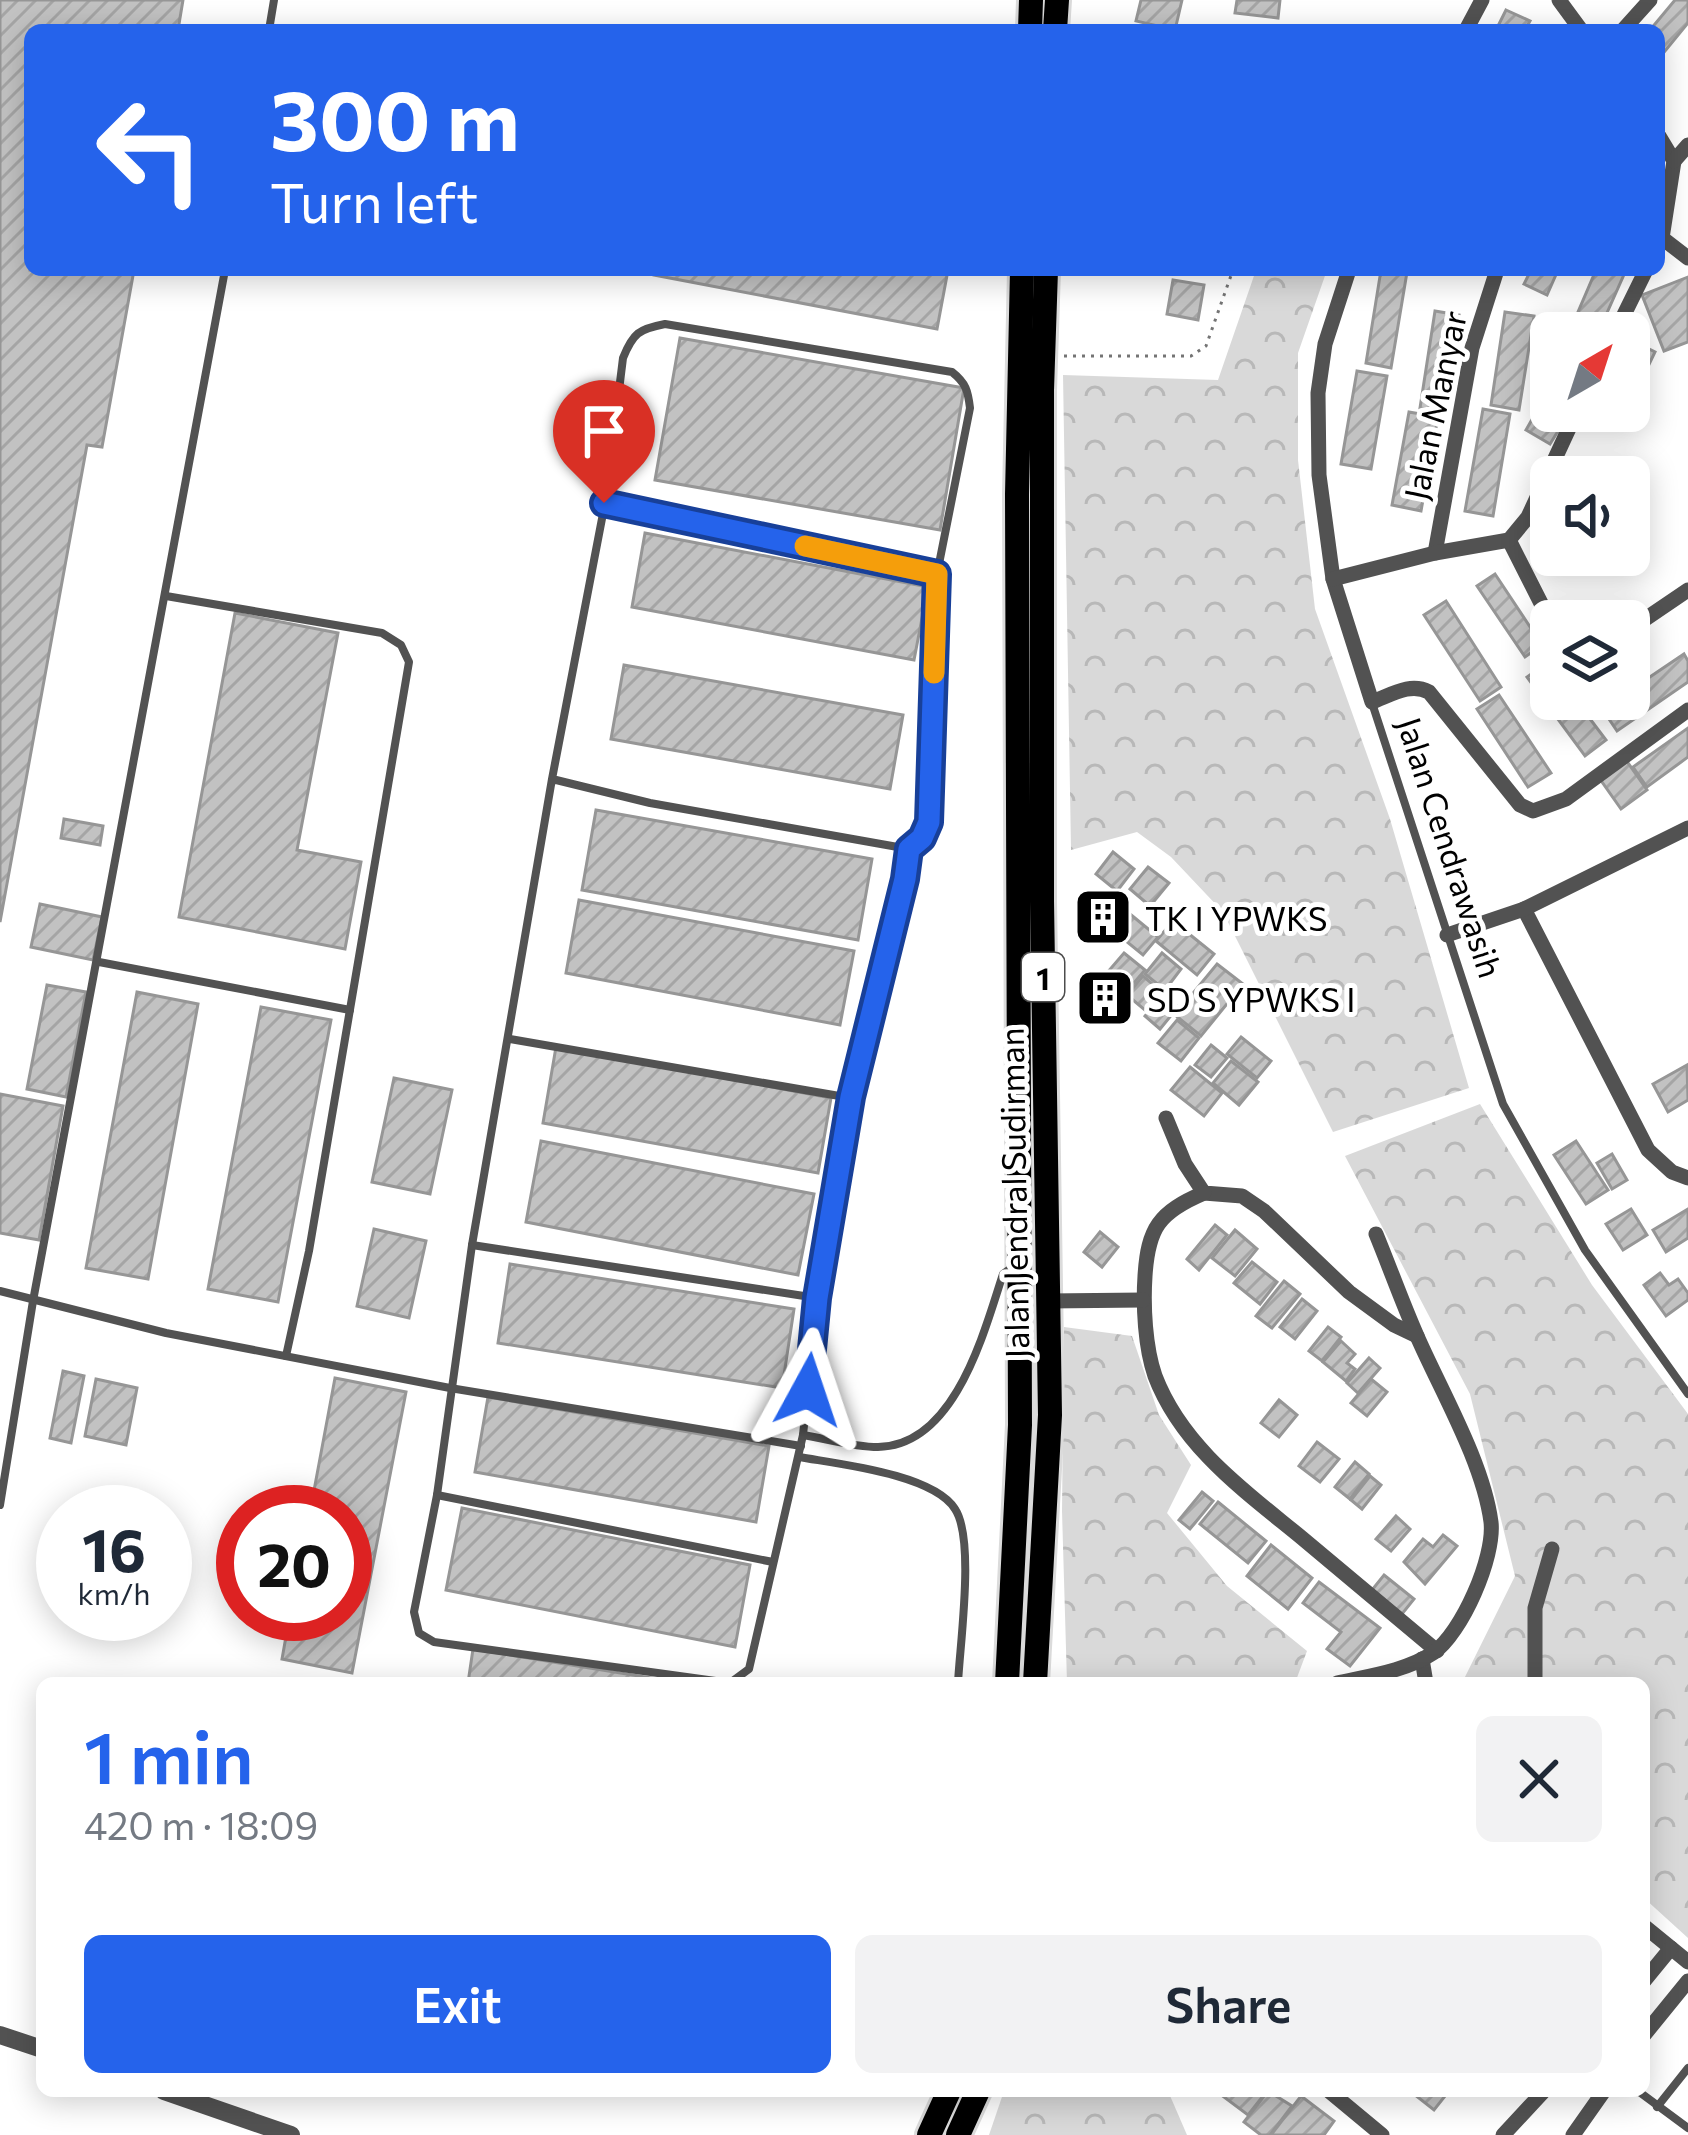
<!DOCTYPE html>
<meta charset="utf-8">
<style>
:root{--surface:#fff;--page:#f2f2f3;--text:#1f2937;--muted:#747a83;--accent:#2563eb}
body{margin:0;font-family:Commissioner,sans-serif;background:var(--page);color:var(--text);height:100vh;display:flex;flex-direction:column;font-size:45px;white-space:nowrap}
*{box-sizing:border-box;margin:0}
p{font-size:39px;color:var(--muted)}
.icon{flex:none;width:66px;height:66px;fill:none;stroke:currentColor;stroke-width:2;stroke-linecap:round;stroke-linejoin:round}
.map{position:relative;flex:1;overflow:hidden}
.drawer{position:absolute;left:36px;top:1677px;width:1614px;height:420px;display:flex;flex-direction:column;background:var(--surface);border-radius:18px;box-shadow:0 6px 30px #0003}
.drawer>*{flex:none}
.top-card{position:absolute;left:24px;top:24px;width:1641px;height:252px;border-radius:18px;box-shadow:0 6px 30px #0003;background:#2563eb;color:#fff;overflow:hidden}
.needle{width:78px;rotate:39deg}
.controls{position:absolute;left:1530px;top:312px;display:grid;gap:24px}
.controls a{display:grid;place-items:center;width:120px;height:120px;border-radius:18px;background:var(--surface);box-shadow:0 6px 30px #0003;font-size:60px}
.speed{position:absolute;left:36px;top:1485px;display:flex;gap:24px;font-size:60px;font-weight:700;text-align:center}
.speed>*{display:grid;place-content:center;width:156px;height:156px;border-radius:50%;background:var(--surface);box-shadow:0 6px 30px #0003;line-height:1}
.speed small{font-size:30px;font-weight:400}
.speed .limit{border:18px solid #d22;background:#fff;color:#111}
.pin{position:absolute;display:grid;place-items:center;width:102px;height:102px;color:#fff;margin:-123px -51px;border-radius:50% 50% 50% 0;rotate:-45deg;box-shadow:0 0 12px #0007}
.pin .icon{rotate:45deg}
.me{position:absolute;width:132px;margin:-66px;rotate:5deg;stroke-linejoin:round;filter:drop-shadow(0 0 9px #0008)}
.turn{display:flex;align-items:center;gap:42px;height:252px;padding:0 48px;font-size:54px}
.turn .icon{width:156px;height:156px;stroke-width:2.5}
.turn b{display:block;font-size:84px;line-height:102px}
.round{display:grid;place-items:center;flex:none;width:126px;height:126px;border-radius:18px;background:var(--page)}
.headline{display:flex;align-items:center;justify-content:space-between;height:204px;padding:0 48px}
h1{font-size:72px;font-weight:600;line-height:90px;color:var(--accent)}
.cta{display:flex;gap:24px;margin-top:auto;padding:24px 48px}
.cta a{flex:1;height:138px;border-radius:18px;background:var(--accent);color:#fff;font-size:48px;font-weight:600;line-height:138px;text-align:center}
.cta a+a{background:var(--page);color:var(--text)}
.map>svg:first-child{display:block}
.forest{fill:url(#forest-crowns)}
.building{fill:url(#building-hatch);stroke:#969696;stroke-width:3}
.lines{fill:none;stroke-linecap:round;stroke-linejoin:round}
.trunk-casing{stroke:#dbdbdb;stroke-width:30}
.path{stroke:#747474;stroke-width:3;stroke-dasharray:3 6;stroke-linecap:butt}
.service{stroke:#525252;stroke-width:8}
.minor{stroke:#525252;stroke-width:15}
.tertiary{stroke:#525252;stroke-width:18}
.trunk{stroke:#000;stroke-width:24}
.route-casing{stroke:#184099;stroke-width:30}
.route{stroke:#2563eb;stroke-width:21}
.slow{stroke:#f59e0b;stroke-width:21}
.labels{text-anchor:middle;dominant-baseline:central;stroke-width:10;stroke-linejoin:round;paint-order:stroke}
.shield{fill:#fff;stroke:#4c4c4c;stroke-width:3}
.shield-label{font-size:30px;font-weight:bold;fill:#000}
.street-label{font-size:33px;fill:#000;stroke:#fff}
.poi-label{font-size:33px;fill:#000;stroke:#fff;text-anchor:start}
</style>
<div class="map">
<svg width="1688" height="2135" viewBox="0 0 1688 2135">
<defs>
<pattern id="forest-crowns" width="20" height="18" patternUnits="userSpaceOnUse" patternTransform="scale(3)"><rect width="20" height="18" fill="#d9d9d9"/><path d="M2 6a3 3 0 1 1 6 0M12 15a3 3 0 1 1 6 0" fill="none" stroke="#b8b8b8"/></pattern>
<pattern id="building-hatch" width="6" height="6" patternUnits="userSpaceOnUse" patternTransform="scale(3)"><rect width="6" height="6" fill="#c2c2c2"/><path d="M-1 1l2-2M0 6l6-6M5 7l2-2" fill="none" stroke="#a5a5a5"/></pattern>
</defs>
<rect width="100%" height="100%" fill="#fff"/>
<g class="forest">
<path d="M1256 270H1327L1298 353V460L1315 609 1390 819 1469 1088 1333 1132 1223 912 1171 857 1137 832 1071 850 1063 375 1218 380Z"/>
<path d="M1480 1104 1592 1285 1688 1414V1938L1644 1898V1683H1462L1515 1576 1470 1394 1345 1156Z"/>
<path d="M1064 1327 1132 1336 1159 1415 1191 1465 1167 1513 1227 1586 1307 1651 1295 1683H1067L1062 1511Z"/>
<path d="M1004 2091H1168L1187 2135H989Z"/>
</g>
<g class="building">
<path d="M0 0H183L178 30H30V270H134L102 447 87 445 0 922Z"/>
<path d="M1141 0H1182L1175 30 1136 21Z"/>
<path d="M1237 0H1280L1278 18 1235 13Z"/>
<path d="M1675 0H1688V23L1661 56 1659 30H1650Z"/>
<path d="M1506 10 1530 21 1525 30H1496Z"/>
<path d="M655 270H948L937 329 654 275Z"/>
<path d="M1381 270 1407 272 1391 368 1366 363Z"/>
<path d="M1531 270H1558L1547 295 1524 284Z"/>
<path d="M1596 270H1626L1598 333H1569Z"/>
<path d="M1688 277V342L1664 351 1642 295Z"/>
<path d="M1173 280 1204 285 1198 320 1167 314Z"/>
<path d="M1435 311 1459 315 1444 412 1420 408Z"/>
<path d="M1505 312 1534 316 1519 410 1491 405Z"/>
<path d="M680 338 964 388 940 530 655 480Z"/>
<path d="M1635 342 1655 352 1643 377 1629 370V355Z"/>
<path d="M1357 371 1387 376 1371 469 1341 464Z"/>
<path d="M1543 400 1551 405V411L1568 415 1550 444 1526 430Z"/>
<path d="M1483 409 1510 414 1493 516 1465 511Z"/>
<path d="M1409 412 1438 417 1421 511 1392 505Z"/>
<path d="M645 533 928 587 914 660 632 607Z"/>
<path d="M1495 574 1542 645 1525 657 1477 586Z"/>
<path d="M1446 601 1501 687 1480 701 1424 615Z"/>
<path d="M235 613 338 633 297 850 361 862 345 949 179 917Z"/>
<path d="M1684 654 1688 661V682L1617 731 1603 710 1618 699H1629V691Z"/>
<path d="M1548 662 1551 666V699H1575L1606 740 1585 756 1527 677Z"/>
<path d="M624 665 903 715 890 789 611 739Z"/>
<path d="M1499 695 1551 773 1528 787 1477 709Z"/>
<path d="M1688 728V757L1647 787 1633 767Z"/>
<path d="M1626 760 1647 790 1621 809 1600 779Z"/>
<path d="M596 810 872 859 858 940 582 890Z"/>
<path d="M64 819 103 826 100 845 61 838Z"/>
<path d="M1113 852 1134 869 1117 891 1096 874Z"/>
<path d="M1148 867 1169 883 1150 906 1130 889Z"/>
<path d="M1103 895 1125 912 1103 939 1082 922Z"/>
<path d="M579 900 854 951 840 1025 566 973Z"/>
<path d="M40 904 102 917 93 960 31 947Z"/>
<path d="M1130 914 1158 937 1143 955 1115 932Z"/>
<path d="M1173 921 1214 954 1197 975 1156 941Z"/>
<path d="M1124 953 1145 970 1127 991 1106 974Z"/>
<path d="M1162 953 1181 969 1165 990 1145 974Z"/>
<path d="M1217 964 1243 984 1201 1036 1175 1015Z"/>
<path d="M1143 976 1162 992 1146 1011 1127 995Z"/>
<path d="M1104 978 1126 995 1106 1019 1085 1002Z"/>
<path d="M47 985 86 992 66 1097 27 1089Z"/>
<path d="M137 992 198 1004 148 1279 86 1268Z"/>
<path d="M1163 994 1178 1007 1160 1029 1145 1016Z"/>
<path d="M261 1007 331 1020 278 1302 208 1289Z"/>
<path d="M1177 1020 1199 1038 1181 1061 1158 1043Z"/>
<path d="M1241 1037 1271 1061 1257 1078 1227 1054Z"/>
<path d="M1211 1045 1227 1058 1211 1077 1195 1065Z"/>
<path d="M556 1047 831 1098 818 1173 543 1123Z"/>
<path d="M1231 1061 1258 1082 1239 1105 1213 1083Z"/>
<path d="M1687 1065 1688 1100 1668 1112 1653 1084Z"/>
<path d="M1190 1067 1222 1093 1204 1116 1171 1090Z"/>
<path d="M394 1078 452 1090 430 1194 372 1182Z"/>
<path d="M0 1094 63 1106 39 1240 0 1233Z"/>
<path d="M541 1141 814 1194 798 1275 526 1222Z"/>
<path d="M1576 1141 1608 1190 1586 1204 1554 1155Z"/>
<path d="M1612 1154 1627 1180 1612 1189 1597 1163Z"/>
<path d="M1631 1209 1647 1235 1623 1250 1606 1224Z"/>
<path d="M1688 1209V1238L1666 1252 1653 1230Z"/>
<path d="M1215 1225 1227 1235 1199 1270 1187 1259Z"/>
<path d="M374 1229 426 1241 409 1318 357 1306Z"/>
<path d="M1235 1230 1257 1249 1235 1276 1212 1258Z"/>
<path d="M1100 1232 1118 1247 1102 1267 1084 1252Z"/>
<path d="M1252 1262 1277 1282 1260 1304 1234 1283Z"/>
<path d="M510 1264 794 1309 782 1388 498 1343Z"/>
<path d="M1660 1273 1669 1285 1678 1279 1688 1293V1300L1666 1316 1644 1285Z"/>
<path d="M1284 1281 1300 1294 1272 1328 1256 1316Z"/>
<path d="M1302 1299 1317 1311 1295 1339 1280 1327Z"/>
<path d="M1328 1327 1341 1337 1322 1361 1309 1351Z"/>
<path d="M1341 1341 1355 1354 1347 1363 1355 1369 1346 1381 1323 1362Z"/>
<path d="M1369 1358 1380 1368 1358 1393 1347 1383Z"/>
<path d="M63 1371 84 1376 71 1443 50 1438Z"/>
<path d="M335 1378 406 1392 352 1673 282 1659 290 1614H345V1512H310Z"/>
<path d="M96 1379 137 1388 126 1445 85 1436Z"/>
<path d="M1371 1379 1387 1392 1367 1416 1351 1403Z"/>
<path d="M488 1397 769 1446 756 1522 475 1472Z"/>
<path d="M1279 1400 1297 1415 1279 1437 1261 1423Z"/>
<path d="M1317 1442 1339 1459 1320 1482 1299 1466Z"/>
<path d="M1355 1462 1369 1474 1350 1499 1335 1487Z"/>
<path d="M1370 1476 1381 1485 1362 1509 1351 1500Z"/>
<path d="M1202 1492 1213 1501 1190 1529 1179 1520Z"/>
<path d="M1218 1502 1266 1541 1248 1563 1200 1524Z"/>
<path d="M462 1508 750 1565 735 1647 446 1590Z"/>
<path d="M1396 1516 1410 1529 1391 1551 1376 1539Z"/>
<path d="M1443 1535 1457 1546 1425 1584 1404 1562 1423 1539 1433 1547Z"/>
<path d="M1271 1545 1312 1578 1288 1609 1247 1576Z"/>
<path d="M1384 1575 1414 1599 1402 1614 1372 1590Z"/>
<path d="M1319 1582 1380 1628 1350 1666 1327 1649 1341 1632 1303 1603Z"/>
<path d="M473 1649 682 1683H468Z"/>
<path d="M1216 2091H1267L1248 2115Z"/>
<path d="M1268 2091 1292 2106 1270 2135H1261L1244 2122Z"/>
<path d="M1410 2091H1449L1434 2110Z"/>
<path d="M1301 2096 1334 2121 1324 2135H1271Z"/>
</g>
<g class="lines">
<g class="trunk-casing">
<g id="trunk">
<path d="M1030 30 1031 0"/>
<path d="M1055 30 1057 0"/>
<path d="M1007 1683 1020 1425 1017 494 1022 270"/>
<path d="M1035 1683 1050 1415 1042 901V390L1046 270"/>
<path d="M929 2135 949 2091"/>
<path d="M958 2135 978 2091"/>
</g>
</g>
<path class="path" d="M1064 356H1191L1206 346 1233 270"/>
<g class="service">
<path d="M269 30 274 0"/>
<path d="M605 503 937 574"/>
<path d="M166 596 382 633 401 645 409 662 309 1251 286 1356"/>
<path d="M1372 703 1503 1104 1585 1250 1688 1394"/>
<path d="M552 779 650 803 909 849 922 838 929 822 937 574 970 408C968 391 966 383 952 372L665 324C639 329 633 333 623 358L605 503 552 779 472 1245 437 1495 414 1612 419 1633 434 1642 730 1683 749 1669 803 1435 817 1298 851 1098 906 879 909 849"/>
<path d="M99 962 350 1010"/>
<path d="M510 1039 851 1098"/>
<path d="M472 1245 817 1298"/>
<path d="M0 1291 166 1333 450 1388 801 1446"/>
<path d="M803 1435C827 1439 854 1447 878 1447 955 1446 984 1332 1003 1274L1014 1266"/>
<path d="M799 1457C838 1464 933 1474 955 1509 975 1539 960 1643 958 1683"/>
<path d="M437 1495 773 1562"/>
<path d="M0 1505 33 1301 225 270"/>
<path d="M1638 2091 1688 2128"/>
<path d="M1657 2107 1688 2068"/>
</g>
<g class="minor">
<path d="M1559 0 1581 30"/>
<path d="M1466 30 1482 0"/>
<path d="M1623 30 1650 0"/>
<path d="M1659 136 1674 161 1662 238 1688 258"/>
<path d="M1674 161 1688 145"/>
<path d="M1349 270 1325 344 1318 393 1319 475 1333 579 1372 702C1391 695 1410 682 1429 692L1520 805 1533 811 1566 799 1688 710"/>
<path d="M1615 333 1646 270"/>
<path d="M1509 540 1551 623"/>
<path d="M1435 553 1472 348 1497 270"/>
<path d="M1333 579 1435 553 1509 540 1528 517 1577 411"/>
<path d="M1629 630 1688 590"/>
<path d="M1524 909 1648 1150 1672 1172 1688 1178"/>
<path d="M1447 935 1524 909 1688 828"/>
<path d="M1166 1118 1185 1164 1204 1193 1242 1196 1264 1211 1349 1292 1394 1325 1417 1336"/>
<path d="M1204 1193C1159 1212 1148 1228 1145 1276 1143 1306 1145 1347 1155 1376 1182 1447 1246 1492 1302 1538 1347 1576 1392 1613 1437 1651"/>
<path d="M1048 1301 1143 1300"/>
<path d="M1422 1659 1426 1683"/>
<path d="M1337 1683C1368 1676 1406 1671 1433 1653 1462 1633 1495 1557 1491 1522 1483 1462 1441 1391 1417 1336 1402 1302 1390 1268 1376 1234"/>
<path d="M1535 1683V1608L1552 1549"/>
<path d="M1644 1926 1688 1962"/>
<path d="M1644 1981 1671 1948"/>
<path d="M1644 2035 1688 1981"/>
<path d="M1329 2091 1382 2135"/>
<path d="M1503 2135 1544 2091"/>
<path d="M1573 2135 1604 2091"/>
</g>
<g class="tertiary">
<path d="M0 2035 42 2049"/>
<path d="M164 2091 291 2135"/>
</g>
<use href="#trunk" class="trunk"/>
</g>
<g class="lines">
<g class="route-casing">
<path id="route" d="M604 503 937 574 929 822 922 838 909 849 905 879 851 1097 817 1298 808 1390"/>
</g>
<use href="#route" class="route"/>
<path class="slow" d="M805 546 937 574 934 673"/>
</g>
<defs>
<g id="building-square" transform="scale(3)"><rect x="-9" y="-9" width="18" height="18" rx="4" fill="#000" stroke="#fff"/><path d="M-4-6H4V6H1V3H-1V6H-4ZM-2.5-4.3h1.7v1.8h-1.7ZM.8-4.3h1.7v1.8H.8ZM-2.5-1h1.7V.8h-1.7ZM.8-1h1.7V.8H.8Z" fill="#fff"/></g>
</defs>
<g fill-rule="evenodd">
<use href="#building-square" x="1103" y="917"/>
<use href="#building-square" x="1105" y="998"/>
</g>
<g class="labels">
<rect class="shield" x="1022" y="953" width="42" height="48" rx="9"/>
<g class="shield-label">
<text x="1043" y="977">1</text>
</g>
<g class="street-label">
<text transform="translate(1434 405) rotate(-78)">Jalan Manyar</text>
<text transform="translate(1451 847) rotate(72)">Jalan Cendrawasih</text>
<text transform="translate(1013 1193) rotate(-91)">Jalan Jendral Sudirman</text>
</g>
<g class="poi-label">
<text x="1145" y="917">TK I YPWKS</text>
<text x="1147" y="998">SD S YPWKS I</text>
</g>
</g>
</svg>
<div class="controls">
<a><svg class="needle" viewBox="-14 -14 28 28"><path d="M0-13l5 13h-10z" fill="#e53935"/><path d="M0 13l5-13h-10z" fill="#747a83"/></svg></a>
<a><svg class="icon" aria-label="sound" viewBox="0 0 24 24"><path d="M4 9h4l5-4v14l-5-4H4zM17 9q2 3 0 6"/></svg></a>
<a><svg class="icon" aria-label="layers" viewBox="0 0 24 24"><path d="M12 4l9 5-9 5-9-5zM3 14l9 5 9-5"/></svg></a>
</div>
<div class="speed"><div>16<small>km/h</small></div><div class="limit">20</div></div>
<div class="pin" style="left:604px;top:503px;background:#d93025"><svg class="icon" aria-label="arrive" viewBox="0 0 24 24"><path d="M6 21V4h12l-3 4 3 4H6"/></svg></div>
<svg class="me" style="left:808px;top:1390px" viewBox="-20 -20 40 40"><path d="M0-17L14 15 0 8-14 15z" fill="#2563eb" stroke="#fff" stroke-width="4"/></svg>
<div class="top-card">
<div class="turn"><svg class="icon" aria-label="left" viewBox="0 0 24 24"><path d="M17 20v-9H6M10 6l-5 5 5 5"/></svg><div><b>300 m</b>Turn left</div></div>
</div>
<section class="drawer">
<div class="headline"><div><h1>1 min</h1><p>420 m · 18:09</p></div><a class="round"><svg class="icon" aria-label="close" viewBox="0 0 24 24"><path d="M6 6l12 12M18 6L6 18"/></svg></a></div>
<div class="cta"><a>Exit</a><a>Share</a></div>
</section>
</div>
